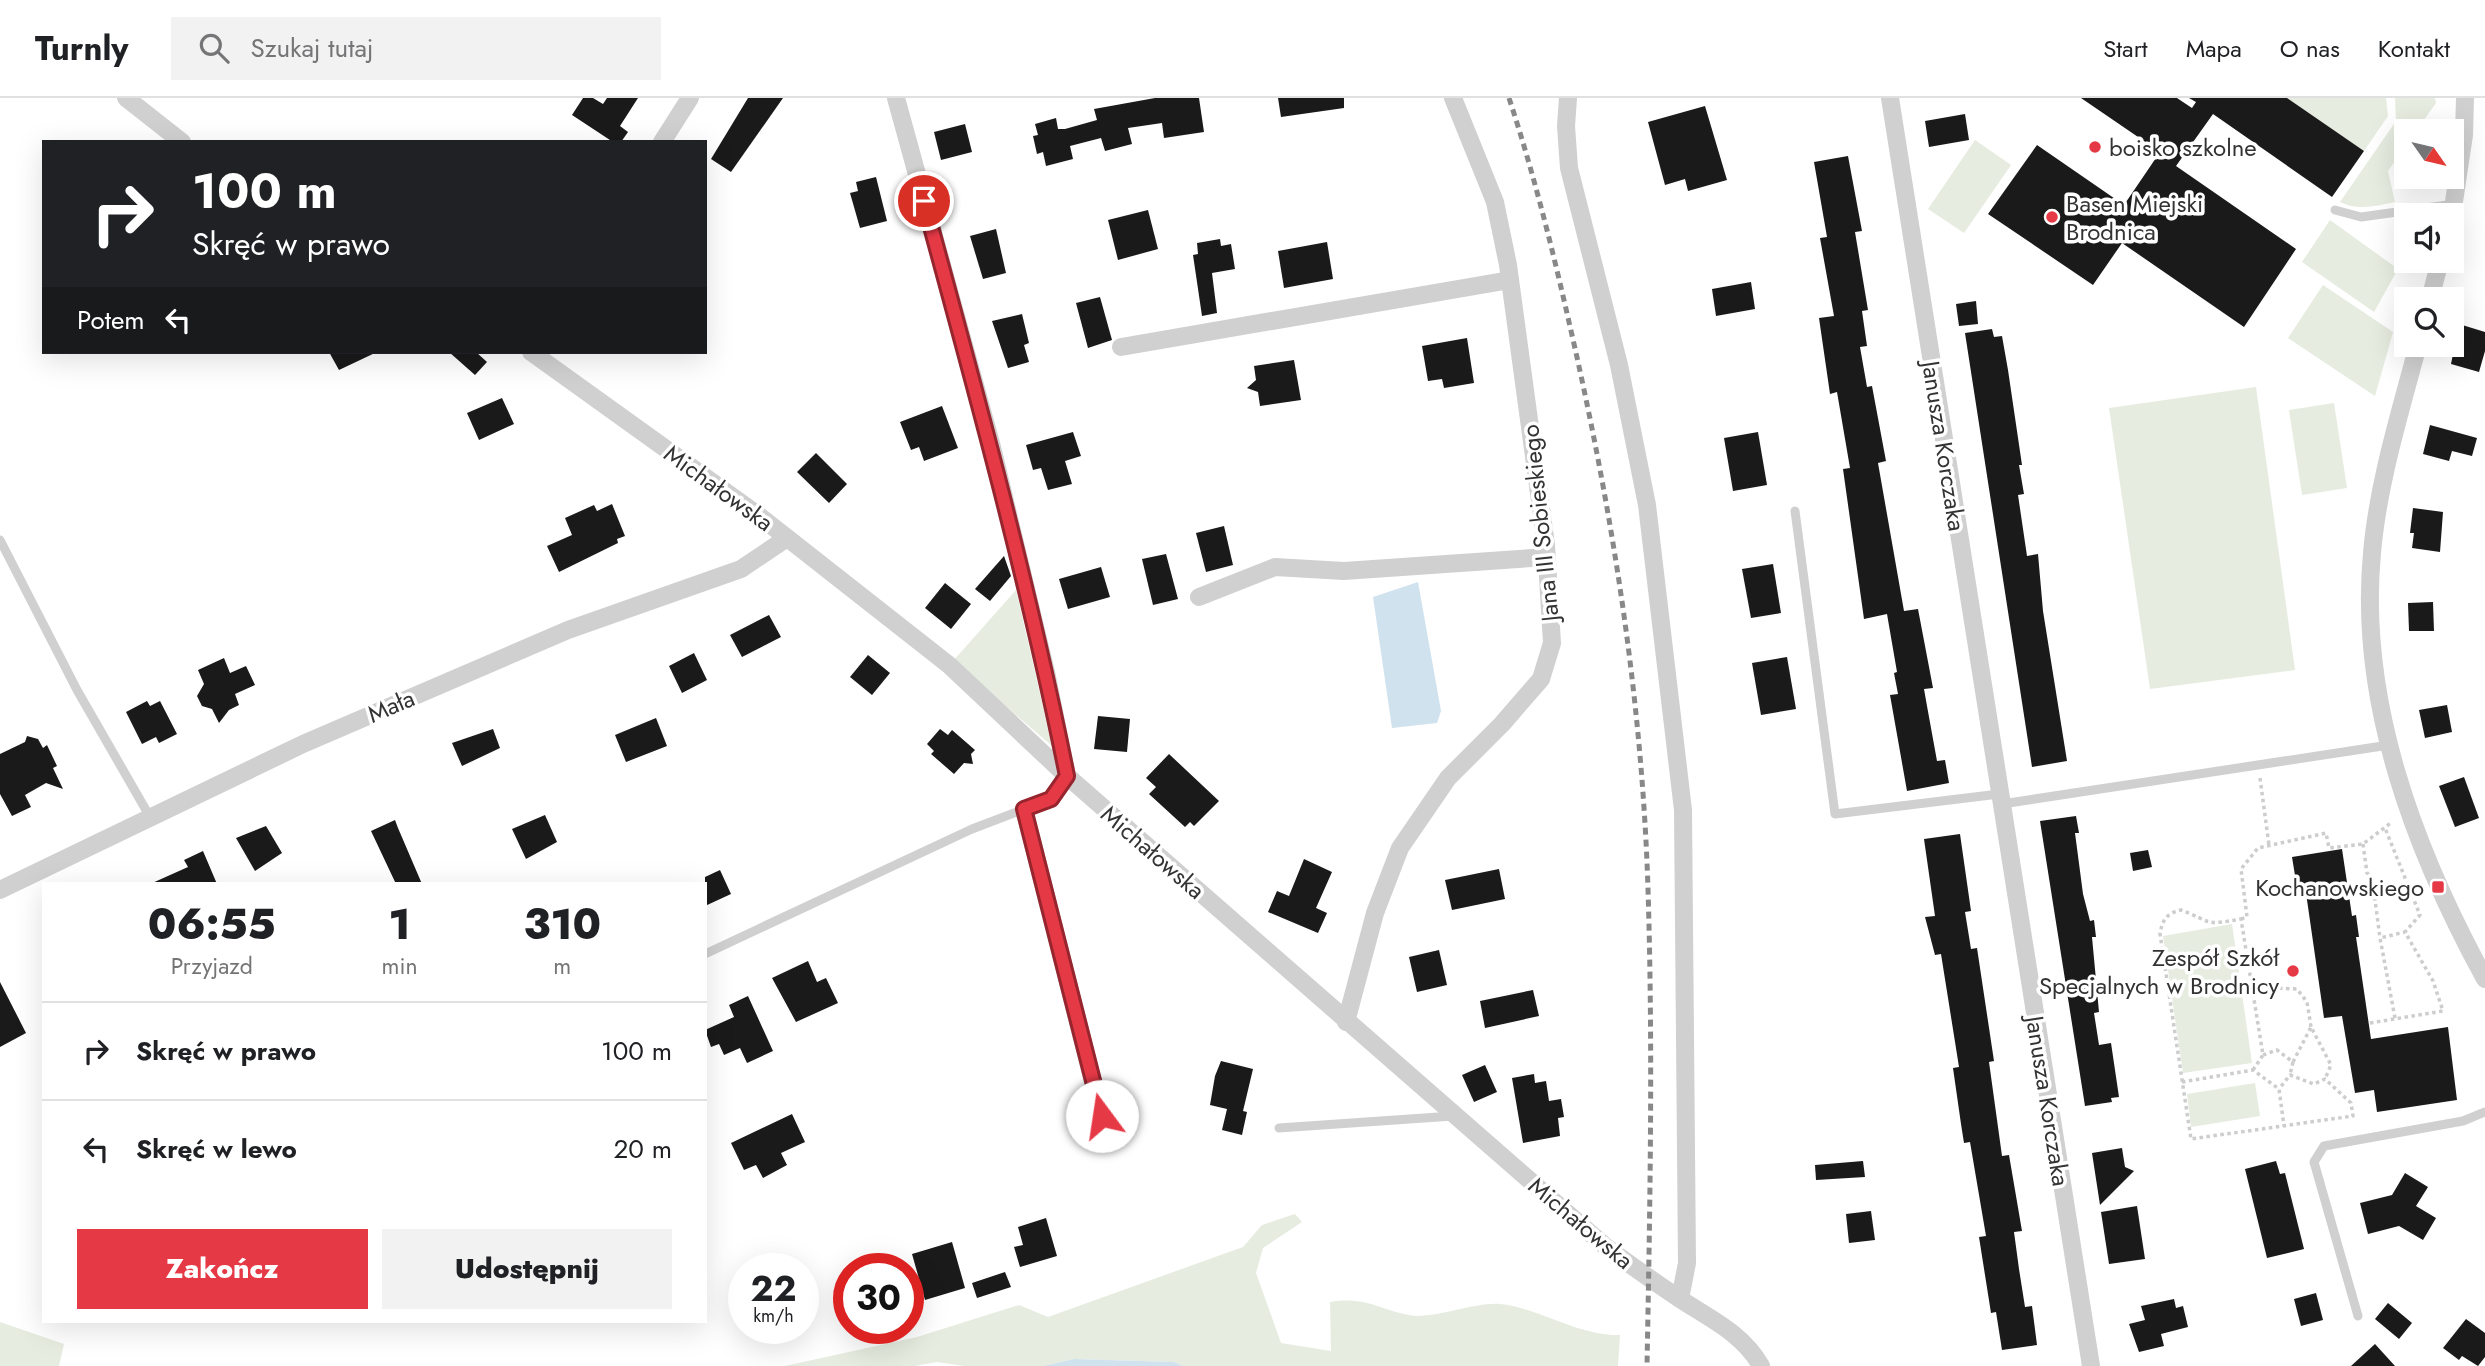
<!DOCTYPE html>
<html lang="pl">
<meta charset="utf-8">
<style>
:root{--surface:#fff;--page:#f2f2f2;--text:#202124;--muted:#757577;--line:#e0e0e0;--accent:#e63946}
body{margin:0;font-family:Jost,sans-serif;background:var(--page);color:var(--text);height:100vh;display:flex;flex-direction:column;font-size:26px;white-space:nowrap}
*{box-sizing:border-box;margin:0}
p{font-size:23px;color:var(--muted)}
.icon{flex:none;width:38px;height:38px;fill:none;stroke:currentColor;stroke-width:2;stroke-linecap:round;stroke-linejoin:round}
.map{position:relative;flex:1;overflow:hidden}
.details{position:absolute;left:42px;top:784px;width:665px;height:441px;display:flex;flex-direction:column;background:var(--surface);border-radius:0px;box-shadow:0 7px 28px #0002}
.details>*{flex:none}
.guide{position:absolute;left:42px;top:42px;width:665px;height:214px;border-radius:0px;box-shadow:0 7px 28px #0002;background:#202124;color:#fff;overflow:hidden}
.needle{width:46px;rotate:124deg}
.tools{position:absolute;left:2394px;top:21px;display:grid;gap:14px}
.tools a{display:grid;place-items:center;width:70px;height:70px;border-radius:0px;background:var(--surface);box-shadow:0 7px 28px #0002;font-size:35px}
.speed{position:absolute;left:728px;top:1155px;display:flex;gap:14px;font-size:35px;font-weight:700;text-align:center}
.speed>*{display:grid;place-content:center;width:91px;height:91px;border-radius:50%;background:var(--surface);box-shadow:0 7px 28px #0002;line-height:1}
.speed small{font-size:18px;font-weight:400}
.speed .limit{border:10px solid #d22;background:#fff;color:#111}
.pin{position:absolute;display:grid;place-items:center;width:60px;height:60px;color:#fff;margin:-30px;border:4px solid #fff;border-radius:50%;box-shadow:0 2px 7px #0007}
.me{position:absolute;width:77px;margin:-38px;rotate:346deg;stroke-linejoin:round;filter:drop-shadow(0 0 5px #0008)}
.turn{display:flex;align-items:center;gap:24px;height:147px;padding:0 35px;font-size:32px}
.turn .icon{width:91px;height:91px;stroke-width:2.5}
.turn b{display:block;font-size:49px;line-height:60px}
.then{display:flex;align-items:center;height:66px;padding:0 35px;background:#0003;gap:14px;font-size:26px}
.eta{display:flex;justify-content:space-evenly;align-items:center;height:119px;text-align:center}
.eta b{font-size:42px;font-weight:800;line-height:49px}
.primary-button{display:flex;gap:14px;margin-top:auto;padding:14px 35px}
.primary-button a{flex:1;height:80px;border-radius:0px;background:var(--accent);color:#fff;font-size:28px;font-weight:800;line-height:80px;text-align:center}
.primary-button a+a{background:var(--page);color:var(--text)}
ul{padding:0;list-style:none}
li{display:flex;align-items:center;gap:21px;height:98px;padding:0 35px;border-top:2px solid var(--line)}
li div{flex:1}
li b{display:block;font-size:26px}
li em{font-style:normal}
header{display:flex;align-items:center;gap:42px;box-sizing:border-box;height:98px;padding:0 35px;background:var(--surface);border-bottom:2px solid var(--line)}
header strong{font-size:33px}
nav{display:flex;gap:38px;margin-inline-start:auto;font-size:24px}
.search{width:490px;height:63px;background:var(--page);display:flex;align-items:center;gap:18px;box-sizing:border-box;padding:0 24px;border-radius:0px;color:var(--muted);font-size:26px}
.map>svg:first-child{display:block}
.green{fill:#e6ecdf}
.water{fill:#cfe2ee}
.building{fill:#1a1a1a}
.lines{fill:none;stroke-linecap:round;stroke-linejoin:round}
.path{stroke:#cdcdcd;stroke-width:3.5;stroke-dasharray:3.5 3.5;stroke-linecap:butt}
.service{stroke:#d0d0d0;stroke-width:9}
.minor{stroke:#d0d0d0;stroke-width:18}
.rail{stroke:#888;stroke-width:5;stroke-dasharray:7 5;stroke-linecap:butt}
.route-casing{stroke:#96252e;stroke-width:18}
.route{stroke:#e63946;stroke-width:12}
.poi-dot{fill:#e63946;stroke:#fff;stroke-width:2.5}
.labels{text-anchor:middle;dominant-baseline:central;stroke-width:7;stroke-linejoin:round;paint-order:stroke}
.poi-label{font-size:24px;fill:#333;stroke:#fff;text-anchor:start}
.street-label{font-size:24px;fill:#333;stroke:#fff}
</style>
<header>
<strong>Turnly</strong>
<div class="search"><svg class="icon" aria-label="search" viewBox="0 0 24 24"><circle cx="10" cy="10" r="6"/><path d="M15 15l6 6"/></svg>Szukaj tutaj</div>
<nav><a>Start</a><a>Mapa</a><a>O nas</a><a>Kontakt</a></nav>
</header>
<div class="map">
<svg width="2485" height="1268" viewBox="0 0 2485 1268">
<rect width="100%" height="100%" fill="#fff"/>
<g class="green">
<path d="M2286 0H2386L2388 18 2364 53Z"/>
<path d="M2395 0H2435L2436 5 2416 33H2406V47L2388 73 2395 104C2376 108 2358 113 2340 104L2396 23Z"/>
<path d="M1975 42 2011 67 1964 135 1928 111Z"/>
<path d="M2330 122 2398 171 2374 214 2302 164Z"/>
<path d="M2323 187 2393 234 2375 298 2288 240Z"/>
<path d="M2256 289 2295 572 2150 591 2109 310Z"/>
<path d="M2334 305 2347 390 2302 397 2289 312Z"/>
<path d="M1016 492 1052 648 953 563Z"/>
<path d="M2232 826 2252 965 2183 975 2163 838Z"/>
<path d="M2255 985 2260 1018 2191 1029 2187 996Z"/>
<path d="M1295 1116 1302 1124 1263 1150 1256 1175 1281 1245 1331 1253 1330 1204C1365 1198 1378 1211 1409 1217 1432 1222 1474 1204 1500 1206 1540 1210 1578 1238 1620 1237L1618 1268H1183L1174 1264 1074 1261 1043 1268H964L937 1264 915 1268H785L917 1239 1019 1207 1048 1219 1243 1149 1262 1127Z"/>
<path d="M0 1224 64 1246 59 1268H0Z"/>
</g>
<g class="water">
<path d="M1418 484 1441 613 1437 625 1392 630 1373 499Z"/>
<path d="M1074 1261 1174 1264 1183 1268H1043Z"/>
</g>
<g class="building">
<path d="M583 0H593L603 6 607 0H638L620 28 628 34 621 44H613L572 17Z"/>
<path d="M748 0H783L731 74 711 61Z"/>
<path d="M1155 0H1199L1204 34 1164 40 1162 25 1128 30 1132 46 1105 53 1101 40 1070 48 1073 61 1046 68 1043 54 1037 56 1033 38 1038 37 1035 26 1056 20 1058 31H1065L1097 22 1094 11Z"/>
<path d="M1278 0H1344V10L1281 19Z"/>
<path d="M2081 0H2177L2192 10 2196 4 2189 0H2287L2364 53 2332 99 2213 16 2176 68 2296 151 2244 229 2122 145 2093 187 1988 116 2037 47 2124 107 2160 54Z"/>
<path d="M1705 8 1727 82 1688 93 1685 81 1665 87 1648 24Z"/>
<path d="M1965 16 1969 42 1929 49 1925 23Z"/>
<path d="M965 26 972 54 941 62 934 34Z"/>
<path d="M1848 58 1862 133 1855 134 1868 212 1862 213 1867 248 1860 249 1867 289 1872 288 1886 363 1878 365 1904 513 1918 511 1933 590 1924 591 1927 608 1937 663 1945 662 1949 685 1907 693 1890 597 1898 596 1894 575 1897 574 1887 516 1864 521 1843 371 1850 370 1837 294 1830 296 1819 220 1834 218 1820 140 1827 139 1814 64Z"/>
<path d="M876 79 887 123 860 130 850 95 858 93 856 84Z"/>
<path d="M1148 112 1158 151 1118 162 1108 122Z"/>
<path d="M996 131 1006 175 983 181 970 138Z"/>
<path d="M1220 141 1221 148 1231 146 1235 171 1212 175 1217 215 1202 218 1193 157 1198 156 1197 145Z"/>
<path d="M1327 144 1333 181 1284 190 1278 153Z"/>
<path d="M1751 184 1755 211 1716 218 1712 191Z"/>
<path d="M1100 199 1112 242 1088 250 1076 205Z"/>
<path d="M1976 203 1978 226 1959 228 1956 206Z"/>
<path d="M1022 216 1029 245 1024 247 1029 264 1008 270 992 223Z"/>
<path d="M2459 226 2485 234V253L2479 274 2451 266Z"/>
<path d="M1992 231 1994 239 2002 238 2008 272 2022 367H2019L2024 396 2018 397 2027 458 2038 456 2043 513 2067 663 2032 669 1965 235Z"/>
<path d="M1467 240 1474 285 1444 290 1442 281 1428 283 1422 248Z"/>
<path d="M329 254H377L339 272Z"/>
<path d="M449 254H476L487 264 475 277Z"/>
<path d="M1294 262 1301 302 1260 308 1258 294 1247 290 1256 282 1254 268Z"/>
<path d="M502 300 514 326 479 342 467 315Z"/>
<path d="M942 308 958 350 924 363 919 349 911 352 900 324Z"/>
<path d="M2430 327 2477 340 2472 358 2452 353 2449 363 2423 356Z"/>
<path d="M1073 334 1081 358 1065 363 1072 386 1048 392 1041 370 1033 372 1026 347Z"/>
<path d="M1758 334 1767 387 1733 393 1724 340Z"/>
<path d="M816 355 847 386 829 405 797 374Z"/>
<path d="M612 406 625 438 617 441 618 445 559 474 547 448 572 437 565 420 594 407 597 413Z"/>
<path d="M2413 410 2443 414 2440 454 2412 450 2414 435H2410Z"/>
<path d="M1224 428 1233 467 1206 474 1196 435Z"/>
<path d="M1166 456 1178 501 1153 507 1142 461Z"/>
<path d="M1004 458 1011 478 990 503 975 491Z"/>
<path d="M1773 466 1781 515 1751 520 1742 471Z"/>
<path d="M1101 469 1110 499 1068 511 1059 481Z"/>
<path d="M945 485 971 506 951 531 925 510Z"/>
<path d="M2433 504 2434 533H2409L2408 505Z"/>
<path d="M769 517 781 539 742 559 730 537Z"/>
<path d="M694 555 707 582 682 595 669 568Z"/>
<path d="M868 557 890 575 872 597 850 579Z"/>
<path d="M1787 559 1796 611 1761 617 1752 565Z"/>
<path d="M224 560 230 575 246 568 255 587 235 596 239 607 229 612 219 625 212 611 202 608 197 598 204 586 198 572Z"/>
<path d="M147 603 150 608 160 603 177 636 159 645 156 639 142 646 126 614Z"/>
<path d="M2447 607 2452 634 2425 640 2419 612Z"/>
<path d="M1098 618 1130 621 1127 654 1094 651Z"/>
<path d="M656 620 667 648 626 664 615 637Z"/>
<path d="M493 631 500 650 462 668 452 645Z"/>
<path d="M940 631 948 637 952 632 975 652 971 656 973 666 964 665 954 676 931 656 934 653 927 646Z"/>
<path d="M27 638 38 641 43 650 47 647 57 668 53 670 63 691 46 685 25 697 31 709 12 718 0 696V656L25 644Z"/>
<path d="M1169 656 1219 703 1194 728 1190 724 1185 729 1149 696 1156 689 1146 680Z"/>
<path d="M2464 679 2479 720 2455 729 2439 688Z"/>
<path d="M545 717 557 744 526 761 512 731Z"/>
<path d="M2076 718 2079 735H2075L2083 796 2090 823 2094 822 2096 839H2092L2099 914 2094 915 2099 947 2111 945 2119 999 2111 1000 2112 1004 2085 1008 2040 723Z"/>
<path d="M395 722 398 730 422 786H396L371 733Z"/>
<path d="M266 728 282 755 255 773 236 740Z"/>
<path d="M1960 736 1971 813 1965 814 1971 851 1977 850 1994 963 1989 964 2002 1058 2009 1057 2022 1133 2014 1134 2019 1171 2025 1209 2032 1208 2037 1247 2002 1252 1996 1214 1991 1215 1979 1139 1986 1138 1970 1044 1964 1045 1961 1026 1953 970 1959 969 1941 856 1935 857 1925 819 1935 818 1924 741Z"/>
<path d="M2342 751 2352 818 2356 817 2359 839H2356L2371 941 2448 929 2457 1002 2377 1014 2374 992 2355 995 2342 918 2324 920 2306 795 2298 796 2292 759Z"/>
<path d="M2148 752 2152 769 2133 773 2130 755Z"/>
<path d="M203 753 217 786H150L188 769 184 762Z"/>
<path d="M1304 761 1332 774 1316 810 1327 815 1318 835 1268 814 1277 793 1289 798Z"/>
<path d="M1499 771 1505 801 1452 812 1445 782Z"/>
<path d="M720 772 731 796 705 808V779Z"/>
<path d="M1439 852 1447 887 1417 894 1409 859Z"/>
<path d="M808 863 817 884 826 880 838 905 796 924 772 880Z"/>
<path d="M0 884 26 935 0 949Z"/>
<path d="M1533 892 1539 918 1485 930 1480 903Z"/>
<path d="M748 898 773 953 747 965 740 950 724 957 719 946 711 949 705 932 734 919 729 907Z"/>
<path d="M1221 963 1253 971 1243 1013 1247 1014 1242 1037 1222 1032 1227 1011 1210 1007 1215 978Z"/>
<path d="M1485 967 1497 994 1474 1004 1462 977Z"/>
<path d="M1534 976 1535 985 1546 983 1549 1003 1561 1001 1564 1019 1558 1020 1560 1038 1523 1045 1512 980Z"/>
<path d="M792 1016 805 1044 781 1055 787 1067 763 1080 756 1067 744 1072 731 1045Z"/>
<path d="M2122 1050 2125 1069 2134 1073 2100 1107 2092 1055Z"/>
<path d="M1863 1063 1865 1079 1816 1082 1815 1067Z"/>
<path d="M2276 1063 2280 1076 2285 1075 2304 1151 2267 1160 2245 1071Z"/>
<path d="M2405 1075 2428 1089 2416 1108 2436 1120 2423 1142 2399 1128 2368 1136 2360 1105 2392 1097Z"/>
<path d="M2137 1108 2145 1161 2109 1166 2101 1114Z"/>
<path d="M1871 1113 1875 1142 1849 1145 1846 1116Z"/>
<path d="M1046 1120 1057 1158 1020 1169 1014 1149 1023 1147 1018 1129Z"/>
<path d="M952 1144 965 1190 925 1202 912 1156Z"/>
<path d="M1005 1174 1011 1189 977 1200 972 1185Z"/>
<path d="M2316 1195 2323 1222 2301 1228 2294 1201Z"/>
<path d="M2174 1201 2176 1210 2183 1208 2188 1229 2161 1236 2164 1248 2139 1254 2129 1226 2145 1222 2141 1208Z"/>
<path d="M2388 1205 2412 1225 2399 1241 2375 1221Z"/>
<path d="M2466 1221 2485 1235V1259L2478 1268 2462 1258 2459 1262 2443 1250Z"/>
<path d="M2375 1246 2395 1268H2351Z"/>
</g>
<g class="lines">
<g class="path">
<path d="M2260 680 2269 747"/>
<path d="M2363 746 2367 775 2372 779 2380 840"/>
<path d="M2241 821 2247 819 2241 771 2258 750 2326 735 2329 750 2363 746 2392 724"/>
<path d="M2251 889 2297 891 2307 904 2311 929"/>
<path d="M2395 920 2380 840 2405 834"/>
<path d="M2370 925 2443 913 2433 883 2405 834 2420 817 2385 730"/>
<path d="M2263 957 2277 952 2293 964 2290 977"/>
<path d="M2293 964 2311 929 2331 967 2325 981"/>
<path d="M2253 972 2263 957 2241 821C2203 828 2213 824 2181 812 2167 815 2162 822 2160 836L2191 1041 2353 1018 2351 1005 2325 981 2314 986 2290 977 2279 991"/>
<path d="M2182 984 2253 972 2279 991 2284 1028"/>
</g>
<g class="service">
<path d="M2335 112 2361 119 2455 106"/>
<path d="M1795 413 1835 716 1999 696"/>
<path d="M0 442 77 592 150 719"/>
<path d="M2002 706 2389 647"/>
<path d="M705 856 972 731 1051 701 1067 678"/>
<path d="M1279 1030 1453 1018"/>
<path d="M2358 1218 2314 1064 2324 1048 2463 1023 2485 1014"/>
</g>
<g class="minor">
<path d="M126 0 182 44"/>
<path d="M896 0 992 349 1046 574 1067 678"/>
<path d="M1568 0 1566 28 1569 70 1619 267 1647 407 1683 712 1687 1165 1680 1201"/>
<path d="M1890 0 2091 1268"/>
<path d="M662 44 690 0"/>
<path d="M2452 117 2464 37 2465 0"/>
<path d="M2430 201 2440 163"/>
<path d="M2418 247C2400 315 2378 385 2372 455 2358 604 2415 753 2485 881"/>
<path d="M1121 249 1510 182"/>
<path d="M531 254 758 417 949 567 1067 678 1606 1149C1629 1166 1653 1183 1677 1199 1708 1220 1742 1234 1761 1268"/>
<path d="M1199 499 1275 469 1344 473 1547 459"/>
<path d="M1024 711 1102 1019"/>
<path d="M0 792 303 646 568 532 741 471 787 440"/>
<path d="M1346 924 1375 815 1400 750 1448 680 1502 626 1541 581 1552 545 1546 447 1508 167 1495 104 1453 0"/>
</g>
<path class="rail" d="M1509 0C1533 73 1552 149 1569 224 1612 410 1642 601 1648 791 1653 950 1650 1109 1647 1268"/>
</g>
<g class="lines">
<g class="route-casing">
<path id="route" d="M924 103C976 294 1028 484 1067 678L1051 701 1024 711 1102 1018"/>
</g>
<use href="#route" class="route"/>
</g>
<g class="poi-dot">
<circle cx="2095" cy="49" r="7"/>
<circle cx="2052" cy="119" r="7"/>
<rect x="2431" y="782" width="14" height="14" rx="3.5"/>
<circle cx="2293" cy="873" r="7"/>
</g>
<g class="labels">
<g class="poi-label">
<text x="2109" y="49">boisko szkolne</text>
<text x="2066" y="105">Basen Miejski<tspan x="2066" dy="28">Brodnica</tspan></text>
<text x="2424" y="789" text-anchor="end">Kochanowskiego</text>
<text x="2279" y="859" text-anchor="end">Zespół Szkół<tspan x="2279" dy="28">Specjalnych w Brodnicy</tspan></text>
</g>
<g class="street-label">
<text transform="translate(1944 348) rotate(81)">Janusza Korczaka</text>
<text transform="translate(719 390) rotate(36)">Michałowska</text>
<text transform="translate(1540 425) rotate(-96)">Jana III Sobieskiego</text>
<text transform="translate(391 608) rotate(-23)">Mała</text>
<text transform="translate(1153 754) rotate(41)">Michałowska</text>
<text transform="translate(2048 1003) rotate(81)">Janusza Korczaka</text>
<text transform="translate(1581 1125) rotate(40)">Michałowska</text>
</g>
</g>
</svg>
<div class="tools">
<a><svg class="needle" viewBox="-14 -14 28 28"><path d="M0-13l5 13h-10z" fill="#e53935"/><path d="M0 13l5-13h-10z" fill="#757577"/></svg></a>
<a><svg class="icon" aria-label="sound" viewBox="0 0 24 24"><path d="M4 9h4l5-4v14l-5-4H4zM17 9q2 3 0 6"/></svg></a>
<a><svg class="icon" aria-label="search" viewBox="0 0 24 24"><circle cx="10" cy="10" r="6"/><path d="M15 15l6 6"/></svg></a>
</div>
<div class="speed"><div>22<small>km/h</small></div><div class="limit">30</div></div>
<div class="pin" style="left:924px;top:103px;background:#d93025"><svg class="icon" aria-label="arrive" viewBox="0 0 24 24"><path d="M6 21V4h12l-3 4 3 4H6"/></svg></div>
<svg class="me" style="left:1102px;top:1018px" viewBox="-20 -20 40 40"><circle r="19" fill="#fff"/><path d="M0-13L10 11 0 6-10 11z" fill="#e63946"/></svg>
<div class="guide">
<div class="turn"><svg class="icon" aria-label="right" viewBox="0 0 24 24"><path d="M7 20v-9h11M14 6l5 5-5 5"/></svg><div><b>100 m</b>Skręć w prawo</div></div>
<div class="then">Potem<svg class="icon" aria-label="left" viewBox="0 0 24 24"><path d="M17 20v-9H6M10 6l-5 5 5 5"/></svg></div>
</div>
<section class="details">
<div class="eta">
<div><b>06:55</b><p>Przyjazd</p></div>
<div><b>1</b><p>min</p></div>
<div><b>310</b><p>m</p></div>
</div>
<ul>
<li><svg class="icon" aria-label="right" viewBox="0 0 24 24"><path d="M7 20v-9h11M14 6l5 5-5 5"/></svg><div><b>Skręć w prawo</b></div><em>100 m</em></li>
<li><svg class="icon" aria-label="left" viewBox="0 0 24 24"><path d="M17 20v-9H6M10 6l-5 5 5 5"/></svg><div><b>Skręć w lewo</b></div><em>20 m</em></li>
</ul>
<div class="primary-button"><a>Zakończ</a><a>Udostępnij</a></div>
</section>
</div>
